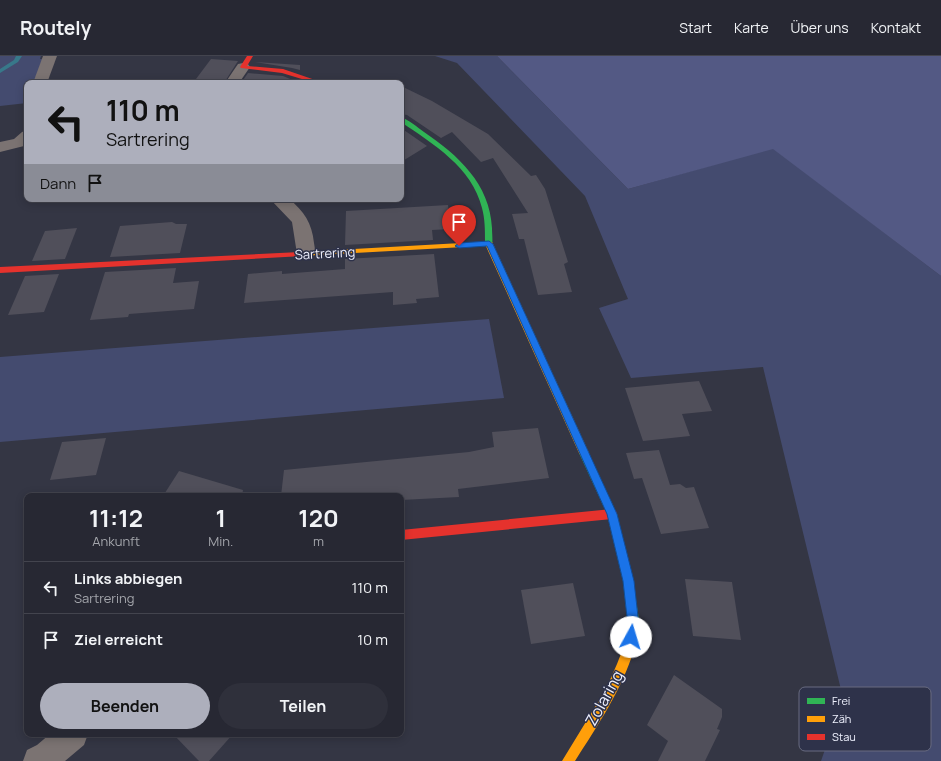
<!DOCTYPE html>
<html lang="de">
<meta charset="utf-8">
<style>
:root{--surface:#272833;--page:#2f303b;--text:#f1f3f6;--muted:#a4a6ac;--line:#43444e;--accent:#adafbc}
body{margin:0;font-family:Manrope,sans-serif;background:var(--page);color:var(--text);height:100vh;display:flex;flex-direction:column;font-size:15px;white-space:nowrap}
*{box-sizing:border-box;margin:0}
p{font-size:13px;color:var(--muted)}
.icon{flex:none;width:22px;height:22px;fill:none;stroke:currentColor;stroke-width:2;stroke-linecap:round;stroke-linejoin:round}
.map{position:relative;flex:1;overflow:hidden}
.drawer{position:absolute;left:24px;top:437px;width:380px;height:244px;display:flex;flex-direction:column;background:var(--surface);border-radius:8px;box-shadow:0 2px 10px #0003,0 0 0 1px var(--line)}
.drawer>*{flex:none}
.guide{position:absolute;left:24px;top:24px;width:380px;height:122px;border-radius:8px;box-shadow:0 2px 10px #0003,0 0 0 1px var(--line);background:#adafbc;color:#111;overflow:hidden}
.pin{position:absolute;display:grid;place-items:center;width:34px;height:34px;color:#fff;margin:-41px -17px;border-radius:50% 50% 50% 0;rotate:-45deg;box-shadow:0 0 4px #0007}
.pin .icon{rotate:45deg}
.me{position:absolute;width:44px;margin:-22px;rotate:6deg;stroke-linejoin:round;filter:drop-shadow(0 0 3px #0008)}
.turn{display:flex;align-items:center;gap:14px;height:84px;padding:0 16px;font-size:18px}
.turn .icon{width:52px;height:52px;stroke-width:2.5}
.turn b{display:block;font-size:28px;line-height:34px}
.then{display:flex;align-items:center;height:38px;padding:0 16px;background:#0003;gap:8px;font-size:15px}
.eta{display:flex;justify-content:space-evenly;align-items:center;height:68px;text-align:center}
.eta b{font-size:24px;font-weight:700;line-height:28px}
.button{display:flex;gap:8px;margin-top:auto;padding:8px 16px}
.button a{flex:1;height:46px;border-radius:24px;background:var(--accent);color:#111;font-size:16px;font-weight:700;line-height:46px;text-align:center}
.button a+a{background:var(--page);color:var(--text)}
ul{padding:0;list-style:none}
li{display:flex;align-items:center;gap:12px;height:52px;padding:0 16px;border-top:1px solid var(--line)}
li div{flex:1}
li b{display:block;font-size:15px}
li em{font-style:normal}
header{display:flex;align-items:center;gap:24px;box-sizing:border-box;height:56px;padding:0 20px;background:var(--surface);border-bottom:1px solid var(--line)}
header strong{font-size:19px}
nav{display:flex;gap:22px;margin-inline-start:auto;font-size:14px}
.map>svg:first-child{display:block}
.green{fill:#444b6f}
.forest{fill:#535984}
.lines{fill:none;stroke-linecap:round;stroke-linejoin:round}
.stream{fill:#38788a;fill-rule:evenodd}
.building{fill:#504f5a}
.street{fill:#7b7372;fill-rule:evenodd}
.fast{fill:#30b455;fill-rule:evenodd}
.slow{fill:#ff9f0a;fill-rule:evenodd}
.jam{fill:#e5322d;fill-rule:evenodd}
.route{fill:#1a73e8;stroke:#114b97}
.labels{text-anchor:middle;dominant-baseline:central;stroke-width:3;stroke-linejoin:round;paint-order:stroke}
.street-label{font-size:13px;fill:#eef0fd;stroke:#2e324a}
.near-street-label{font-size:16px;fill:#eef0fd;stroke:#2e324a}
.key{fill:#2e324a;stroke:#686b80;stroke-width:1}
.key-label{font-size:11px;fill:#eef0fd}
</style>
<header>
<strong>Routely</strong>
<nav><a>Start</a><a>Karte</a><a>Über uns</a><a>Kontakt</a></nav>
</header>
<div class="map">
<svg width="941" height="705" viewBox="0 0 941 705">
<rect width="100%" height="100%" fill="#343644"/>
<g class="green">
<path d="M0 0H41L40 3 49 2 40 27H27V47L0 50Z"/>
<path d="M435 0H497L628 133 773 92 941 220V705H821L843 642 763 311 631 322 599 252 628 243 585 140 457 7Z"/>
<path d="M489 263 504 342 0 386V301Z"/>
</g>
<path class="forest" d="M497 0H941V220L773 93 628 133Z"/>
<g class="lines">
<path class="stream" d="M16 0H22L18 6 0 17V13L14 4Z"/>
</g>
<g class="building">
<path d="M211 3 238 5 224 27H193Z"/>
<path d="M255 6 300 9V14L292 12Z"/>
<path d="M248 17 283 20 300 27H241Z"/>
<path d="M401 30 432 45 488 78 531 120 536 119 545 133 568 206 564 208 572 236 538 239 524 183H519L512 158 528 157 493 102 481 106 452 76 441 82 407 59 401 58Z"/>
<path d="M401 72 427 90 401 106Z"/>
<path d="M448 149 451 173 432 174 433 184 345 189 346 155Z"/>
<path d="M172 166 176 168H187L180 197 110 201 120 170Z"/>
<path d="M77 172 65 203 32 205 45 175Z"/>
<path d="M434 198 439 241 416 243 417 247 393 249V236L244 247 248 218 282 215V218L345 213V203Z"/>
<path d="M176 212 173 227 199 225 194 253 129 258 128 261 90 264 105 216Z"/>
<path d="M59 218 44 256 8 259 25 220Z"/>
<path d="M699 325 712 355 682 358 690 380 643 385 625 332Z"/>
<path d="M538 372 549 422 458 433 459 441 401 444V440H281L284 414 469 396 494 391 492 376Z"/>
<path d="M106 382 96 419 50 424 62 386Z"/>
<path d="M659 394 670 429 680 428 686 432 694 431 709 472 661 478 642 422 634 423 626 397Z"/>
<path d="M179 415 243 434 242 440H163Z"/>
<path d="M685 523 732 526 741 584 693 580Z"/>
<path d="M573 527 585 580 531 588 521 534Z"/>
<path d="M674 619 722 653V661L717 673 720 674 705 705H658L668 685 647 669Z"/>
<path d="M173 678H233L209 705H199Z"/>
</g>
<g class="lines">
<g class="street">
<path d="M43 0H57L47 27H33Z"/>
<path d="M243 7 248 8 250 11 239 27H225L238 8Z"/>
<path d="M27 74V88L24 90 0 96V86L14 83 22 76Z"/>
<path d="M270 143H289C304 155 312 167 314 187 315 193 316 197 312 202L306 204 300 202 297 198 292 166Z"/>
<path d="M50 678H88L84 689 65 705H23L27 694 37 689Z"/>
</g>
<g class="fast">
<path d="M401 61C409 64 417 71 424 76 458 99 490 128 492 172 492 177 493 185 492 190L458 191 457 189 461 187 485 186C485 174 485 163 482 152 472 111 433 88 401 66Z"/>
<path d="M584 393 587 394 617 458 633 525 640 570 632 598 628 600 624 598 622 594 628 570 623 525 607 458 579 397 581 394Z"/>
</g>
<g class="slow">
<path d="M486 186H492L493 188 589 397 587 400 584 401 581 400 579 397 485 188Z"/>
<path d="M461 187 465 189 464 191 300 200 296 198 300 196Z"/>
<path d="M628 588 632 590 634 594C621 635 598 669 575 705H562L606 633 617 608 624 590Z"/>
</g>
<g class="jam">
<path d="M247 0H253L247 10 283 13 324 27H315L282 17 241 12 240 11Z"/>
<path d="M300 196H303V200L0 217V211Z"/>
<path d="M612 453 616 455 617 458 616 461 612 463 401 484V474Z"/>
</g>
</g>
<path class="route" d="M489 185 493 188 617 458 634 525 639 570 635 585 631 587 627 585 625 581 628 570 623 525 607 458 487 190 459 192 455 190 459 187Z"/>
<g class="labels">
<g class="street-label">
<text transform="translate(325 197) rotate(-3)">Sartrering</text>
</g>
<g class="near-street-label">
<text transform="translate(604 642) rotate(-61)">Zolaring</text>
</g>
</g>
<rect x="799" y="631" width="132" height="64" rx="6" class="key"/>
<rect x="807" y="642" width="18" height="6" fill="#30b455"/>
<rect x="807" y="660" width="18" height="6" fill="#ff9f0a"/>
<rect x="807" y="678" width="18" height="6" fill="#e5322d"/>
<g class="key-label">
<text x="832" y="649">Frei</text>
<text x="832" y="667">Zäh</text>
<text x="832" y="685">Stau</text>
</g>
</svg>
<div class="pin" style="left:459px;top:190px;background:#d93025"><svg class="icon" aria-label="arrive" viewBox="0 0 24 24"><path d="M6 21V4h12l-3 4 3 4H6"/></svg></div>
<svg class="me" style="left:631px;top:581px" viewBox="-20 -20 40 40"><circle r="19" fill="#fff"/><path d="M0-13L10 11 0 6-10 11z" fill="#1a73e8"/></svg>
<div class="guide">
<div class="turn"><svg class="icon" aria-label="left" viewBox="0 0 24 24"><path d="M17 20v-9H6M10 6l-5 5 5 5"/></svg><div><b>110 m</b>Sartrering</div></div>
<div class="then">Dann<svg class="icon" aria-label="arrive" viewBox="0 0 24 24"><path d="M6 21V4h12l-3 4 3 4H6"/></svg></div>
</div>
<section class="drawer">
<div class="eta">
<div><b>11:12</b><p>Ankunft</p></div>
<div><b>1</b><p>Min.</p></div>
<div><b>120</b><p>m</p></div>
</div>
<ul>
<li><svg class="icon" aria-label="left" viewBox="0 0 24 24"><path d="M17 20v-9H6M10 6l-5 5 5 5"/></svg><div><b>Links abbiegen</b><p>Sartrering</p></div><em>110 m</em></li>
<li><svg class="icon" aria-label="arrive" viewBox="0 0 24 24"><path d="M6 21V4h12l-3 4 3 4H6"/></svg><div><b>Ziel erreicht</b></div><em>10 m</em></li>
</ul>
<div class="button"><a>Beenden</a><a>Teilen</a></div>
</section>
</div>
